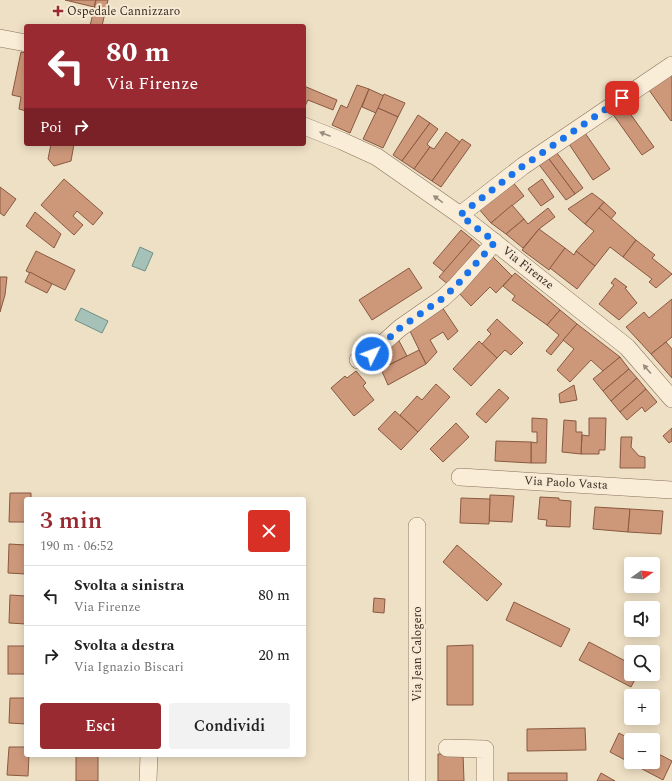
<!DOCTYPE html>
<html lang="it">
<meta charset="utf-8">
<style>
:root{--surface:#fff;--page:#f2f2f2;--text:#222;--muted:#767676;--line:#e0e0e0;--accent:#992a31}
body{margin:0;font-family:Spectral,serif;background:var(--page);color:var(--text);height:100vh;display:flex;flex-direction:column;font-size:15px;white-space:nowrap}
*{box-sizing:border-box;margin:0}
p{font-size:13px;color:var(--muted)}
.icon{flex:none;width:22px;height:22px;fill:none;stroke:currentColor;stroke-width:2;stroke-linecap:round;stroke-linejoin:round}
.map{position:relative;flex:1;overflow:hidden}
.drawer{position:absolute;left:24px;top:497px;width:282px;height:260px;display:flex;flex-direction:column;background:var(--surface);border-radius:4px;box-shadow:0 2px 10px #0003}
.drawer>*{flex:none}
.top-card{position:absolute;left:24px;top:24px;width:282px;height:122px;border-radius:4px;box-shadow:0 2px 10px #0003;background:#992a31;color:#fff;overflow:hidden}
.needle{width:26px;rotate:76deg}
.tools{position:absolute;left:624px;top:557px;display:grid;gap:8px}
.tools a{display:grid;place-items:center;width:36px;height:36px;border-radius:4px;background:var(--surface);box-shadow:0 2px 10px #0003;font-size:20px}
.pin{position:absolute;display:grid;place-items:center;width:34px;height:34px;color:#fff;margin:-17px;border-radius:8px;box-shadow:0 2px 6px #0006}
.me{position:absolute;width:44px;margin:-22px;rotate:48deg;stroke-linejoin:round;filter:drop-shadow(0 0 3px #0008)}
.turn{display:flex;align-items:center;gap:14px;height:84px;padding:0 16px;font-size:18px}
.turn .icon{width:52px;height:52px;stroke-width:2.5}
.turn b{display:block;font-size:28px;line-height:34px}
.then{display:flex;align-items:center;height:38px;padding:0 16px;background:#0003;gap:8px;font-size:15px}
.round{display:grid;place-items:center;flex:none;width:42px;height:42px;border-radius:4px;background:var(--page)}
.overview{display:flex;align-items:center;justify-content:space-between;height:68px;padding:0 16px}
h1{font-size:24px;font-weight:600;line-height:30px;color:var(--accent)}
.button{display:flex;gap:8px;margin-top:auto;padding:8px 16px}
.button a{flex:1;height:46px;border-radius:4px;background:var(--accent);color:#fff;font-size:16px;font-weight:600;line-height:46px;text-align:center}
.button a+a{background:var(--page);color:var(--text)}
ul{padding:0;list-style:none}
li{display:flex;align-items:center;gap:12px;height:60px;padding:0 16px;border-top:1px solid var(--line)}
li div{flex:1}
li b{display:block;font-size:15px}
li em{font-style:normal}
.map>svg:first-child{display:block}
.water{fill:#a6c2b8;stroke:#6d9085}
.building{fill:#cd987a;stroke:#895940}
.lines{fill:none;stroke-linecap:round;stroke-linejoin:round}
.minor-casing{stroke:#89715b;stroke-width:18}
.minor{stroke:#f9edd8;stroke-width:17}
.oneway{fill:#998c7c}
.route{stroke:#1a73e8;stroke-width:7;stroke-dasharray:0 12.6}
.poi-dot{fill:#992a31;stroke:#f6ead4;stroke-width:1.5}
.labels{text-anchor:middle;dominant-baseline:central;stroke-width:4;stroke-linejoin:round;paint-order:stroke}
.poi-label{font-size:12px;fill:#392a1f;stroke:#f6ead4;text-anchor:start}
.street-label{font-size:12px;fill:#392a1f;stroke:#f6ead4}
</style>
<div class="map">
<svg width="672" height="781" viewBox="0 0 672 781">
<rect width="100%" height="100%" fill="#eee0c5"/>
<g class="water">
<path d="M140 247 153 253 145 271 132 266Z"/>
<path d="M81 308 108 321 102 333 75 320Z"/>
</g>
<g class="building">
<path d="M65 0H96L94 7Z"/>
<path d="M96 0H108L102 26H90Z"/>
<path d="M21 52 26 53V111L19 109 21 97 12 95Z"/>
<path d="M672 74V120L671 121 649 90Z"/>
<path d="M357 85 369 89 350 133 332 125 341 105 347 108Z"/>
<path d="M304 86 337 100 333 110 308 100 304 108Z"/>
<path d="M369 89 384 96 376 113 362 107Z"/>
<path d="M384 94 405 103 398 117 378 108Z"/>
<path d="M624 105 654 147 642 155 612 113Z"/>
<path d="M378 108 398 117 383 148 363 139Z"/>
<path d="M418 115 430 123 402 161 393 155Z"/>
<path d="M430 123 438 129 427 144 430 147 414 169 402 161Z"/>
<path d="M446 132 460 142 432 181 414 169 430 147 434 149Z"/>
<path d="M585 133 610 169 593 180 569 144Z"/>
<path d="M462 139 471 145 441 187 432 181Z"/>
<path d="M51 144H74L71 161 54 166 48 159Z"/>
<path d="M554 149 583 188 575 194 546 155Z"/>
<path d="M546 155 575 194 566 200 537 162Z"/>
<path d="M64 179 103 213 93 225 77 211 73 216 83 225 74 235 41 205Z"/>
<path d="M542 179 554 197 541 206 528 189Z"/>
<path d="M512 181 524 196 491 223 478 208Z"/>
<path d="M0 187 16 199 4 216 0 213Z"/>
<path d="M592 193 604 202 585 224 568 209Z"/>
<path d="M604 202 616 213 611 219 599 208Z"/>
<path d="M512 205 524 219 506 234 491 223Z"/>
<path d="M548 208 555 217 539 229 523 248 506 234 524 219 528 224Z"/>
<path d="M599 208 636 240 623 257 610 247 595 266 576 251 594 231 585 224Z"/>
<path d="M35 212 61 234 54 248 26 226Z"/>
<path d="M539 229 565 248 549 270 522 250Z"/>
<path d="M461 230 472 239 444 272 433 263Z"/>
<path d="M472 239 481 247 449 285 439 277Z"/>
<path d="M636 240 655 255 652 258 672 274 656 288 649 282 652 279 623 257Z"/>
<path d="M565 248 574 255 576 251 595 266 577 289 550 268Z"/>
<path d="M36 251 75 270 65 290 26 271Z"/>
<path d="M492 256 512 276 496 293 490 287 471 306 457 291Z"/>
<path d="M409 268 422 288 372 320 359 300Z"/>
<path d="M30 272 52 284 47 293 25 282Z"/>
<path d="M515 273 560 310 547 325 512 300 515 296 503 286Z"/>
<path d="M0 277H7L5 295 0 312Z"/>
<path d="M615 278 627 287 625 288 637 303 619 320 599 304 614 285 611 283Z"/>
<path d="M672 299V337L651 354 626 327 644 312 649 318Z"/>
<path d="M442 307 458 331 448 340 443 332 430 340 437 352 426 364 409 329Z"/>
<path d="M560 310 577 324 551 355 546 351 559 335 547 325Z"/>
<path d="M497 319 523 343 511 355 505 350 497 358 482 344 491 334 487 330Z"/>
<path d="M577 324 620 357 603 371 591 360 570 382 557 370 574 349 563 340Z"/>
<path d="M397 337 407 356 381 369 376 357Z"/>
<path d="M479 341 497 358 471 386 453 369Z"/>
<path d="M666 342 672 349V378L651 354Z"/>
<path d="M419 350 426 364 388 385 381 369Z"/>
<path d="M620 357 629 369 603 391 593 379Z"/>
<path d="M629 369 637 378 611 401 603 391Z"/>
<path d="M356 371 366 383 363 386 374 400 354 416 331 388 345 376 347 378Z"/>
<path d="M637 378 646 389 620 412 611 401Z"/>
<path d="M436 384 450 397 418 432 400 415 417 396 422 400Z"/>
<path d="M574 385 577 400 560 403 559 394Z"/>
<path d="M499 389 509 398 486 423 476 414Z"/>
<path d="M646 389 657 402 645 412 642 407 627 420 620 412Z"/>
<path d="M395 411 418 432 401 450 378 429Z"/>
<path d="M532 418 547 419 546 463H531V442L537 443V432H532Z"/>
<path d="M589 418H606L605 450H599V454H581L582 435 589 436Z"/>
<path d="M564 420 576 421V432H582L581 454 562 452Z"/>
<path d="M456 423 469 437 443 462 430 449Z"/>
<path d="M672 428V441L669 443 663 436Z"/>
<path d="M621 437H632L631 447 639 456 645 457V468H620Z"/>
<path d="M496 441 531 442V463L495 461Z"/>
<path d="M10 493H31V499H26V522H9Z"/>
<path d="M490 495 514 496 512 522 489 521Z"/>
<path d="M540 497 559 498V500L571 501 570 527 546 526 547 520 538 519Z"/>
<path d="M461 498 490 499 489 524 460 523Z"/>
<path d="M595 507 630 509 628 532 593 529Z"/>
<path d="M630 509 663 511 661 534 628 532Z"/>
<path d="M9 544 26 545V574L8 573Z"/>
<path d="M457 545 502 584 487 601 443 562Z"/>
<path d="M10 595 26 596V624L9 623Z"/>
<path d="M374 598 385 599 384 613 373 612Z"/>
<path d="M514 602 570 629 561 647 506 620Z"/>
<path d="M589 642 631 664V674H638L631 687 579 660Z"/>
<path d="M473 645V705H447V646Z"/>
<rect x="8" y="646" width="18" height="28"/>
<path d="M10 698H26V724L9 723Z"/>
<path d="M585 728 586 750 527 751V729Z"/>
<path d="M619 733 632 740H631V762H653V751L672 761 663 780 610 752Z"/>
<path d="M9 747H26V755H29L28 776 7 775Z"/>
<path d="M463 753 464 781H438V754Z"/>
<rect x="76" y="755" width="22" height="26"/>
<rect x="508" y="773" width="59" height="8"/>
<path d="M601 773 615 781H597Z"/>
</g>
<g class="lines">
<g class="minor-casing">
<g id="minor">
<path d="M0 38 26 43"/>
<path d="M304 126 342 141 377 157 460 215 627 347 672 399"/>
<path d="M460 215 523 166 672 65"/>
<path d="M358 360 371 354 400 328 443 298 456 286 495 242"/>
<path d="M460 477 672 490"/>
<path d="M417 526V781"/>
<path d="M447 748 485 749V781"/>
<path d="M148 781 149 755"/>
</g>
</g>
<use href="#minor" class="minor"/>
</g>
<defs><path id="oneway-solid" d="M-6-.8H1V-3.2L6.5 0L1 3.2V.8H-6Z"/></defs>
<g class="oneway">
<use href="#oneway-solid" transform="translate(325 134) rotate(-159)"/>
<use href="#oneway-solid" transform="translate(438 199) rotate(-144)"/>
<use href="#oneway-solid" transform="translate(647 369) rotate(-131)"/>
</g>
<g class="lines">
<path class="route" d="M372 354 400 328 443 298 456 286 495 242 460 215 523 166 622 98"/>
</g>
<path class="poi-dot" d="M56 5h4v4h4v4h-4v4h-4v-4h-4v-4h4z"/>
<g class="labels">
<g class="poi-label">
<text x="67" y="11">Ospedale Cannizzaro</text>
</g>
<g class="street-label">
<text transform="translate(528 268) rotate(38)">Via Firenze</text>
<text transform="translate(566 483) rotate(3)">Via Paolo Vasta</text>
<text transform="translate(417 654) rotate(-90)">Via Jean Calogero</text>
</g>
</g>
</svg>
<div class="tools">
<a><svg class="needle" viewBox="-14 -14 28 28"><path d="M0-13l5 13h-10z" fill="#e53935"/><path d="M0 13l5-13h-10z" fill="#767676"/></svg></a>
<a><svg class="icon" aria-label="sound" viewBox="0 0 24 24"><path d="M4 9h4l5-4v14l-5-4H4zM17 9q2 3 0 6"/></svg></a>
<a><svg class="icon" aria-label="search" viewBox="0 0 24 24"><circle cx="10" cy="10" r="6"/><path d="M15 15l6 6"/></svg></a>
<a>+</a>
<a>−</a>
</div>
<div class="pin" style="left:622px;top:98px;background:#d93025"><svg class="icon" aria-label="arrive" viewBox="0 0 24 24"><path d="M6 21V4h12l-3 4 3 4H6"/></svg></div>
<svg class="me" style="left:372px;top:354px" viewBox="-20 -20 40 40"><circle r="17" fill="#1a73e8" stroke="#fff" stroke-width="3"/><path d="M0-11L8 9 0 5-8 9z" fill="#fff"/></svg>
<div class="top-card">
<div class="turn"><svg class="icon" aria-label="left" viewBox="0 0 24 24"><path d="M17 20v-9H6M10 6l-5 5 5 5"/></svg><div><b>80 m</b>Via Firenze</div></div>
<div class="then">Poi<svg class="icon" aria-label="right" viewBox="0 0 24 24"><path d="M7 20v-9h11M14 6l5 5-5 5"/></svg></div>
</div>
<section class="drawer">
<div class="overview"><div><h1>3 min</h1><p>190 m · 06:52</p></div><a class="round" style="background:#d93025;color:#fff"><svg class="icon" aria-label="close" viewBox="0 0 24 24"><path d="M6 6l12 12M18 6L6 18"/></svg></a></div>
<ul>
<li><svg class="icon" aria-label="left" viewBox="0 0 24 24"><path d="M17 20v-9H6M10 6l-5 5 5 5"/></svg><div><b>Svolta a sinistra</b><p>Via Firenze</p></div><em>80 m</em></li>
<li><svg class="icon" aria-label="right" viewBox="0 0 24 24"><path d="M7 20v-9h11M14 6l5 5-5 5"/></svg><div><b>Svolta a destra</b><p>Via Ignazio Biscari</p></div><em>20 m</em></li>
</ul>
<div class="button"><a>Esci</a><a>Condividi</a></div>
</section>
</div>
